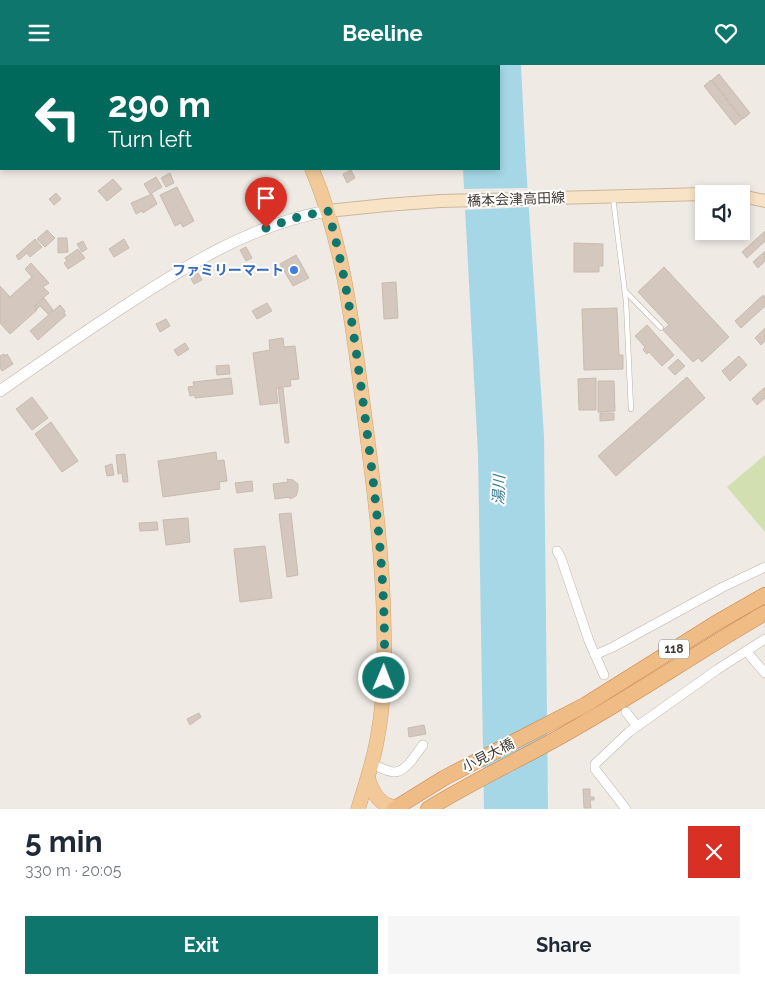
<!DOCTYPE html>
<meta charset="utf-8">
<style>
:root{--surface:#fff;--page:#f6f6f7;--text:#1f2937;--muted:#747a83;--accent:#0f766e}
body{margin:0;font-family:Raleway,"Noto Sans JP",sans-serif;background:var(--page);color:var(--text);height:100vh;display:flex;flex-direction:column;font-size:19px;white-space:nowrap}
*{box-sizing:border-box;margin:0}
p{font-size:16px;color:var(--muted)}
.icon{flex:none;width:28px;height:28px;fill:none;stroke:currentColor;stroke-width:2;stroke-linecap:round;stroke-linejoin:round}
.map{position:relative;height:744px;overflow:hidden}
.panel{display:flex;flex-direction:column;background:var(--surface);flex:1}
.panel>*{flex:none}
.guide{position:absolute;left:0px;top:0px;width:500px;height:105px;box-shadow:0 2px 8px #0003;background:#00695c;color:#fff;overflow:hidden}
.tools{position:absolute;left:695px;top:120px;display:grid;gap:10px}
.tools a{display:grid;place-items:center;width:55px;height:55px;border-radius:0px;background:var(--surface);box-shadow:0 2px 8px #0003;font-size:25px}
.pin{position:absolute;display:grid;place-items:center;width:42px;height:42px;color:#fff;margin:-51px -21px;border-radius:50% 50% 50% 0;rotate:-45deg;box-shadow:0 0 5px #0007}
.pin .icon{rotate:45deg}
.me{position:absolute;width:55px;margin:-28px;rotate:1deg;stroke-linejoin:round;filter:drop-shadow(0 0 4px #0008)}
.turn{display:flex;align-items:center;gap:18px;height:105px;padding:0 25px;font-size:22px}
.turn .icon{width:65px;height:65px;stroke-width:2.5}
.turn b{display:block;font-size:35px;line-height:42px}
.round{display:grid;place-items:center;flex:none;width:52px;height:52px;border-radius:0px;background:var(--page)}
.summary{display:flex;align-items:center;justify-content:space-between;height:85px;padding:0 25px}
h1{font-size:30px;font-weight:700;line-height:38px}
.primary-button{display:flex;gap:10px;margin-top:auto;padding:10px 25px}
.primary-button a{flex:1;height:58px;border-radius:0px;background:var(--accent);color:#fff;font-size:20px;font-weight:700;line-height:58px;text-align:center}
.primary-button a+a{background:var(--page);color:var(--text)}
header{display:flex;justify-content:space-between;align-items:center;height:65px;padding:0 25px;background:var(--accent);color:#fff;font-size:22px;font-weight:700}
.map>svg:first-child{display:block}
.green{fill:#d2e0b1}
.water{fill:#a6d7e6}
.pier{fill:#efeae4}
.building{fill:#d3c7be;stroke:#cabbaf}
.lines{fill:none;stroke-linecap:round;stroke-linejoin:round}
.service-casing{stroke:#bdb3ab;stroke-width:5.5}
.minor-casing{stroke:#bdb3ab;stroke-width:10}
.tertiary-casing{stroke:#bdb3ab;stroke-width:12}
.secondary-casing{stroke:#cdb79a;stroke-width:14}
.primary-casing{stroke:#d4a46d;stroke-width:15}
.trunk-casing{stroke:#ca8143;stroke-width:16}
.service{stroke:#fff;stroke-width:4.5}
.minor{stroke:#fff;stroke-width:9}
.tertiary{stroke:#fff;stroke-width:11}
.secondary{stroke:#f8e3c6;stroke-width:12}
.primary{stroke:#f2ca9a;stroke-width:14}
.trunk{stroke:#f0bc86;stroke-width:15}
.route{stroke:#0f766e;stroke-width:9;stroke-dasharray:0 16.2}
.shop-dot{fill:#3f7fe0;stroke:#fff;stroke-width:2}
.labels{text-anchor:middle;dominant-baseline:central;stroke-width:4;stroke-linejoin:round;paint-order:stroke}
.shield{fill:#fff;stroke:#7a7571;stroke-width:1}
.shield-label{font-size:12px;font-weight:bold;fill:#413a34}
.street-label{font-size:14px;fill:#413a34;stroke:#fff}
.shop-label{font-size:14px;font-weight:bold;fill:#366cbe;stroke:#fff;text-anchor:end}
.water-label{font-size:15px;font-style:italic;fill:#377a91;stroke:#fff}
</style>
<header><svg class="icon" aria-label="menu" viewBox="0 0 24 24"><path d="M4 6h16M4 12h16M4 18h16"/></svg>Beeline<svg class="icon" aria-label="heart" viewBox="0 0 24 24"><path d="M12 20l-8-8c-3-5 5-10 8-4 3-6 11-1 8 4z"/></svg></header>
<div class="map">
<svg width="765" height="744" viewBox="0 0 765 744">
<rect width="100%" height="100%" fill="#efeae4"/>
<g class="green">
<path d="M282 0H435L282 1Z"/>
<path d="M765 390V467L727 422Z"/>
</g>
<path class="water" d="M465 0H521L526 100 544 371 548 744H484L478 389 463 104H499V1H465Z"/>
<path class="pier" d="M530 123 531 142 463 145 461 124Z"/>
<g class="building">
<path d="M719 9 750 48 743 54 712 15Z"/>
<path d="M711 15 742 54 735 60 704 21Z"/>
<path d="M351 105 355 113 347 118 343 109Z"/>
<path d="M170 108 174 118 166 122 161 113Z"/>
<path d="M156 112 162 122 150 129 144 119Z"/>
<path d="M113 114 122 124 107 136 98 126Z"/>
<path d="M177 122 194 156 183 162 181 158 175 161 160 130Z"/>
<path d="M56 128 61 134 54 140 49 134Z"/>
<path d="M152 129 157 139 143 148 142 146 136 149 131 138Z"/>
<path d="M47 165 55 173 45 182 37 174Z"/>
<path d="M765 166V176L747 193 742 187Z"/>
<path d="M58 173H67L68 187 58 188Z"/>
<path d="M35 174 42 182 30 192 27 188 19 195 16 191Z"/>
<path d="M124 174 129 183 114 192 109 184Z"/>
<path d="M83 176 87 184 82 187 77 179Z"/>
<path d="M574 178 603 179V201H599V207H574Z"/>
<path d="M246 182 252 193 246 196 240 185Z"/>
<path d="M78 184 85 193 68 204 64 198 67 196 65 193Z"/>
<path d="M765 186V196L758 203 753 197Z"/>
<path d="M296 190 309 213 293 221 280 199Z"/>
<path d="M31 198 49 218 43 222 49 228 34 241 37 245 10 269 0 258V221L10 232 32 212 25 204Z"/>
<path d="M664 202 729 272 702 297 698 293 693 297 663 265 669 260 638 227Z"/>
<path d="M198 208 202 215 194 219 190 212Z"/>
<path d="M396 217 398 253 384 254 382 218Z"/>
<path d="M763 230 765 233V241L741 263 735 256Z"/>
<path d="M44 233 53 245 48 249 40 241 37 244 35 241Z"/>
<path d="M267 238 272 246 257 254 252 246Z"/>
<path d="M60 240 65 246 64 248 66 250 38 275 30 266Z"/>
<path d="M617 243 619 290H623V304L584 305 582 244Z"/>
<path d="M166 254 170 261 160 267 156 259Z"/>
<path d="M647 260 674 290 662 301 649 287 647 289 643 285 645 282 635 271Z"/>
<path d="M765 263V276L761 280 755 273Z"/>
<path d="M283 273 284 282 295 281 299 314 290 315 291 321 276 323 278 338 260 340 253 288 270 285 269 275Z"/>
<path d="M185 278 189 284 178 291 174 285Z"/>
<path d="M4 289 5 291 7 289 13 299 2 306 0 303V291Z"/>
<path d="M739 291 747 300 730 316 722 306Z"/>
<path d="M678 294 685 301 675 310 668 303Z"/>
<path d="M229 300 230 309 217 310 216 301Z"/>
<path d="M687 312 705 333 616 411 598 391Z"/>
<path d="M231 313 233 329 195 333V330L190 331 188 322 194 321 193 317Z"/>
<path d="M596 313V345H579L578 314Z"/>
<path d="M598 316H614L615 346 598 347Z"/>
<path d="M765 322V333L757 340 752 334Z"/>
<path d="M278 323H283L289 378H285Z"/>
<path d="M32 332 48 353 32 365 16 344Z"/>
<path d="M600 348H614V355L600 356Z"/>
<path d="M51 357 78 396 62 407 35 369Z"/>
<path d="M216 387 217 396 224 395 227 416 219 417 220 424 163 432 158 396Z"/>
<path d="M125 389 128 417H123L122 408 118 409 116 390Z"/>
<path d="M112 399 114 410 107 411 105 401Z"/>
<path d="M287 414 293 415 298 419V425L296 431 290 434V432L275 434 273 419 288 417Z"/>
<path d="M252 416 253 426 237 428 235 418Z"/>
<path d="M291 448 298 510 287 512 279 449Z"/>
<path d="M188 453 190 477 166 480 163 455Z"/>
<path d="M157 457 158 465 140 466 139 458Z"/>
<path d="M265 481 272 533 240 537 234 484Z"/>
<path d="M199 648 201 652 190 660 187 654Z"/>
<path d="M424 660 426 669 409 672 408 663Z"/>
<path d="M583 724H590V732H594V735H590L591 743H584Z"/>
</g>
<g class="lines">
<g class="service-casing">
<g id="service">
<path d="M613 133 626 236 631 344"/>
<path d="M626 227 661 263"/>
</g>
</g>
<g class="minor-casing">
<g id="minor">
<path d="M557 486 561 493 589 576 604 610"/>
<path d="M746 586 765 608"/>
<path d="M595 590 613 582 721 523 765 502"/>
<path d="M626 647 637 661"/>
<path d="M371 699C378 701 388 707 394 707 407 707 416 688 423 680"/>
<path d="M626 744 595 704V699L629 667 718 604 765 574"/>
</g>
</g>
<g class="tertiary-casing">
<path id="tertiary" d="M0 326C40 298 79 271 120 244 184 202 251 159 328 146"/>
</g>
<g class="secondary-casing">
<g id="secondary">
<path d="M716 129H719"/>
<path d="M741 131 765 136"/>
<path d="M328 146 386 140 440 136 704 129"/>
</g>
</g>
<g class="primary-casing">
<g id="primary">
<path d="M259 0V1"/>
<path d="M312 104C344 180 352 258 363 339 373 415 383 489 384 565 385 602 384 639 377 675 373 698 365 721 358 744"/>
<path d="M368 713C373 728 379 741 397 742"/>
</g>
</g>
<g class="trunk-casing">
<g id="trunk">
<path d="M394 744 444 713 585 640 716 558 765 530"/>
<path d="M428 744C476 714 528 691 577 662 641 626 701 585 765 548"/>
</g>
</g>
<use href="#service" class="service"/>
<use href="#minor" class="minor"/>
<use href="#tertiary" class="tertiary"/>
<use href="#secondary" class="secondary"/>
<use href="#primary" class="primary"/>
<use href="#trunk" class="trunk"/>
</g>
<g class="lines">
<path class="route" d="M266 163 301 151 328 146C347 212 355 277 364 344 376 434 387 523 384 613"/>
</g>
<circle class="shop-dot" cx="294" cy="205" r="5"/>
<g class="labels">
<rect class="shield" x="659" y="574.5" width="30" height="19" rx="4"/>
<g class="shield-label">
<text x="674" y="584">118</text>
</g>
<g class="street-label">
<text transform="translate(516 134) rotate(-2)">橋本会津高田線</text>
<text transform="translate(488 690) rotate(-27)">小見大橋</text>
</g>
<g class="shop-label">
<text x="284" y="205">ファミリーマート</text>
</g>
<g class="water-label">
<text transform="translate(499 425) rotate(-88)">湯川</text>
</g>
</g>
</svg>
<div class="tools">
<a><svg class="icon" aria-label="sound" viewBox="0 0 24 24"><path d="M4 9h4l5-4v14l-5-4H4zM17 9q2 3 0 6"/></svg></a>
</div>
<div class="pin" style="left:266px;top:163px;background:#d93025"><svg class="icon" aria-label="arrive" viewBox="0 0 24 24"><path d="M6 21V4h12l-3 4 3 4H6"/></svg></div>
<svg class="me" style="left:384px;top:613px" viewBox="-20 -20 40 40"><circle r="17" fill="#0f766e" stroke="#fff" stroke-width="3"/><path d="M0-11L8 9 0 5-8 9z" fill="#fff"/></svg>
<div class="guide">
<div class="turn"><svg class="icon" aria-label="left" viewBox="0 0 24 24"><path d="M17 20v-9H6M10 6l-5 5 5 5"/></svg><div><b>290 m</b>Turn left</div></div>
</div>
</div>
<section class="panel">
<div class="summary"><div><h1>5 min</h1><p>330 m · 20:05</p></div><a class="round" style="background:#d93025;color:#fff"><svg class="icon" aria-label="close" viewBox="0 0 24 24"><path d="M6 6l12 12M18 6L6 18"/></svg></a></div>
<div class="primary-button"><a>Exit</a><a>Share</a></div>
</section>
